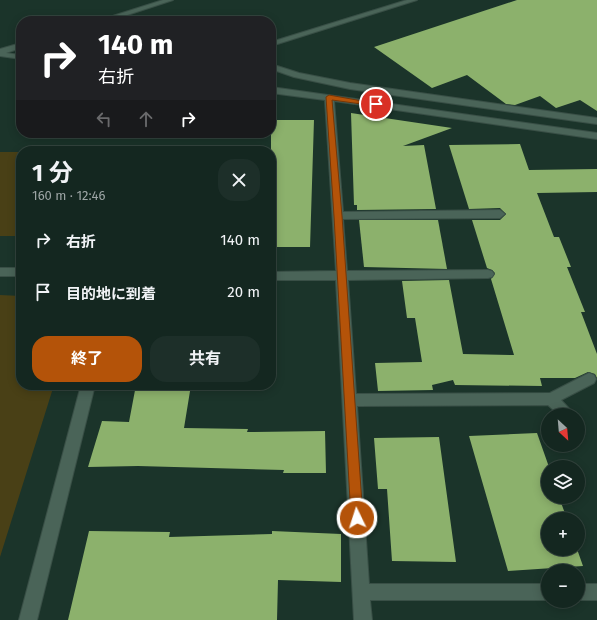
<!DOCTYPE html>
<html lang="ja">
<meta charset="utf-8">
<style>
:root{--surface:#142720;--page:#1d2f29;--text:#f1f3f6;--muted:#9da5a5;--line:#33443e;--accent:#b45309}
body{margin:0;font-family:"Fira Sans","Noto Sans JP",sans-serif;background:var(--page);color:var(--text);height:100vh;display:flex;flex-direction:column;font-size:15px;white-space:nowrap}
*{box-sizing:border-box;margin:0}
p{font-size:13px;color:var(--muted)}
.icon{flex:none;width:22px;height:22px;fill:none;stroke:currentColor;stroke-width:2;stroke-linecap:round;stroke-linejoin:round}
.map{position:relative;flex:1;overflow:hidden}
.drawer{position:absolute;left:16px;top:146px;width:260px;height:244px;display:flex;flex-direction:column;background:var(--surface);border-radius:16px;box-shadow:0 2px 10px #0003,0 0 0 1px var(--line)}
.drawer>*{flex:none}
.hud{position:absolute;left:16px;top:16px;width:260px;height:122px;border-radius:16px;box-shadow:0 2px 10px #0003,0 0 0 1px var(--line);background:#202124;color:#fff;overflow:hidden}
.needle{width:26px;rotate:154deg}
.fabs{position:absolute;left:541px;top:408px;display:grid;gap:8px}
.fabs a{display:grid;place-items:center;width:44px;height:44px;border-radius:50%;background:var(--surface);box-shadow:0 2px 10px #0003,0 0 0 1px var(--line);font-size:20px}
.pin{position:absolute;display:grid;place-items:center;width:34px;height:34px;color:#fff;margin:-17px;border:2px solid #fff;border-radius:50%;box-shadow:0 1px 4px #0007}
.me{position:absolute;width:44px;margin:-22px;rotate:356deg;stroke-linejoin:round;filter:drop-shadow(0 0 3px #0008)}
.turn{display:flex;align-items:center;gap:14px;height:84px;padding:0 16px;font-size:18px}
.turn .icon{width:52px;height:52px;stroke-width:2.5}
.turn b{display:block;font-size:28px;line-height:34px}
.lanes{display:flex;align-items:center;height:38px;padding:0 16px;background:#0003;justify-content:center;gap:20px;direction:ltr}
.lanes .off{opacity:.35}
.round{display:grid;place-items:center;flex:none;width:42px;height:42px;border-radius:16px;background:var(--page)}
.headline{display:flex;align-items:center;justify-content:space-between;height:68px;padding:0 16px}
h1{font-size:24px;font-weight:700;line-height:30px}
.action{display:flex;gap:8px;margin-top:auto;padding:8px 16px}
.action a{flex:1;height:46px;border-radius:16px;background:var(--accent);color:#fff;font-size:16px;font-weight:700;line-height:46px;text-align:center}
.action a+a{background:var(--page);color:var(--text)}
ul{padding:0;list-style:none}
li{display:flex;align-items:center;gap:12px;height:52px;padding:0 16px}
li div{flex:1}
li b{display:block;font-size:15px}
li em{font-style:normal}
.map>svg:first-child{display:block}
.green{fill:#494016}
.building{fill:#8cb16c}
.lines{fill:none;stroke-linecap:round;stroke-linejoin:round}
.minor-casing{stroke:#394f46;stroke-width:2}
.minor{fill:#4a6458;fill-rule:evenodd}
.route{fill:#b45309;stroke:#753606}
</style>
<div class="map">
<svg width="597" height="620" viewBox="0 0 597 620">
<rect width="100%" height="100%" fill="#1b342a"/>
<g class="green">
<rect x="0" y="152" width="21" height="84"/>
<path d="M0 295 21 296V385H54L0 557Z"/>
</g>
<g class="building">
<path d="M517 0H597V111L580 100 556 108 540 96 515 105 506 104 467 75 432 88 374 47Z"/>
<path d="M351 113 452 128 403 146 424 145 436 209 357 210V205H354Z"/>
<path d="M271 120H314L310 247H271Z"/>
<path d="M520 144 529 170 597 169V192L537 193 554 237H559L571 267H567L585 312H581L597 354V378L595 374 588 372 575 378H540L542 386 455 385 453 380 432 385 433 390 378 391 375 363 422 362 415 318H407L402 281 449 280 463 354 514 355 491 279 495 273 492 270 487 268 472 220H500L506 214 500 208 469 209 449 145Z"/>
<path d="M359 220H438L447 269 364 267Z"/>
<path d="M136 385H191L184 428 248 429 247 432 325 431 326 473H283L284 470 138 466 88 467 102 421 129 422Z"/>
<path d="M537 433 549 467 548 497H559L567 519H548V549H577L583 566 508 571 469 436Z"/>
<path d="M439 437 456 562 392 561 387 489H378L374 438Z"/>
<path d="M89 531 170 532 169 537 272 534V531L341 534V582L278 580 277 620H68Z"/>
</g>
<g class="lines">
<g class="minor-casing">
<g id="minor">
<path d="M163 0H173L109 21H97Z"/>
<path d="M407 0H417L271 46V42Z"/>
<path d="M21 43V48L6 53 21 55V59L0 56V49Z"/>
<path d="M271 64 299 73 350 83 597 118V124L350 89 294 77 271 69Z"/>
<path d="M271 87 597 133V139L334 101 343 212 500 210 505 214 500 218 343 219 347 271 488 270 492 271 494 274 492 277 488 278 348 280 356 394 550 393 589 373 594 375 596 379 594 383 561 400 575 415H559L548 405 357 406 369 584H548V600H370L372 620H354L336 280H271V272L336 271 325 100 271 93Z"/>
<rect x="0" y="268" width="21" height="8"/>
<path d="M81 385H95L37 620H19Z"/>
<rect x="578" y="584" width="19" height="16"/>
</g>
</g>
<use href="#minor" class="minor"/>
</g>
<path class="route" d="M329 95 379 104 376 106 332 100 342 216 363 518 361 523 357 524 353 523 351 518 334 216 326 97Z"/>
</svg>
<div class="fabs">
<a><svg class="needle" viewBox="-14 -14 28 28"><path d="M0-13l5 13h-10z" fill="#e53935"/><path d="M0 13l5-13h-10z" fill="#9da5a5"/></svg></a>
<a><svg class="icon" aria-label="layers" viewBox="0 0 24 24"><path d="M12 4l9 5-9 5-9-5zM3 14l9 5 9-5"/></svg></a>
<a>+</a>
<a>−</a>
</div>
<div class="pin" style="left:376px;top:104px;background:#d93025"><svg class="icon" aria-label="arrive" viewBox="0 0 24 24"><path d="M6 21V4h12l-3 4 3 4H6"/></svg></div>
<svg class="me" style="left:357px;top:518px" viewBox="-20 -20 40 40"><circle r="17" fill="#b45309" stroke="#fff" stroke-width="3"/><path d="M0-11L8 9 0 5-8 9z" fill="#fff"/></svg>
<div class="hud">
<div class="turn"><svg class="icon" aria-label="right" viewBox="0 0 24 24"><path d="M7 20v-9h11M14 6l5 5-5 5"/></svg><div><b>140 m</b>右折</div></div>
<div class="lanes"><svg class="icon off" aria-label="left" viewBox="0 0 24 24"><path d="M17 20v-9H6M10 6l-5 5 5 5"/></svg><svg class="icon off" aria-label="ahead" viewBox="0 0 24 24"><path d="M12 20V5M6 11l6-6 6 6"/></svg><svg class="icon" aria-label="right" viewBox="0 0 24 24"><path d="M7 20v-9h11M14 6l5 5-5 5"/></svg></div>
</div>
<section class="drawer">
<div class="headline"><div><h1>1 分</h1><p>160 m · 12:46</p></div><a class="round"><svg class="icon" aria-label="close" viewBox="0 0 24 24"><path d="M6 6l12 12M18 6L6 18"/></svg></a></div>
<ul>
<li><svg class="icon" aria-label="right" viewBox="0 0 24 24"><path d="M7 20v-9h11M14 6l5 5-5 5"/></svg><div><b>右折</b></div><em>140 m</em></li>
<li><svg class="icon" aria-label="arrive" viewBox="0 0 24 24"><path d="M6 21V4h12l-3 4 3 4H6"/></svg><div><b>目的地に到着</b></div><em>20 m</em></li>
</ul>
<div class="action"><a>終了</a><a>共有</a></div>
</section>
</div>
